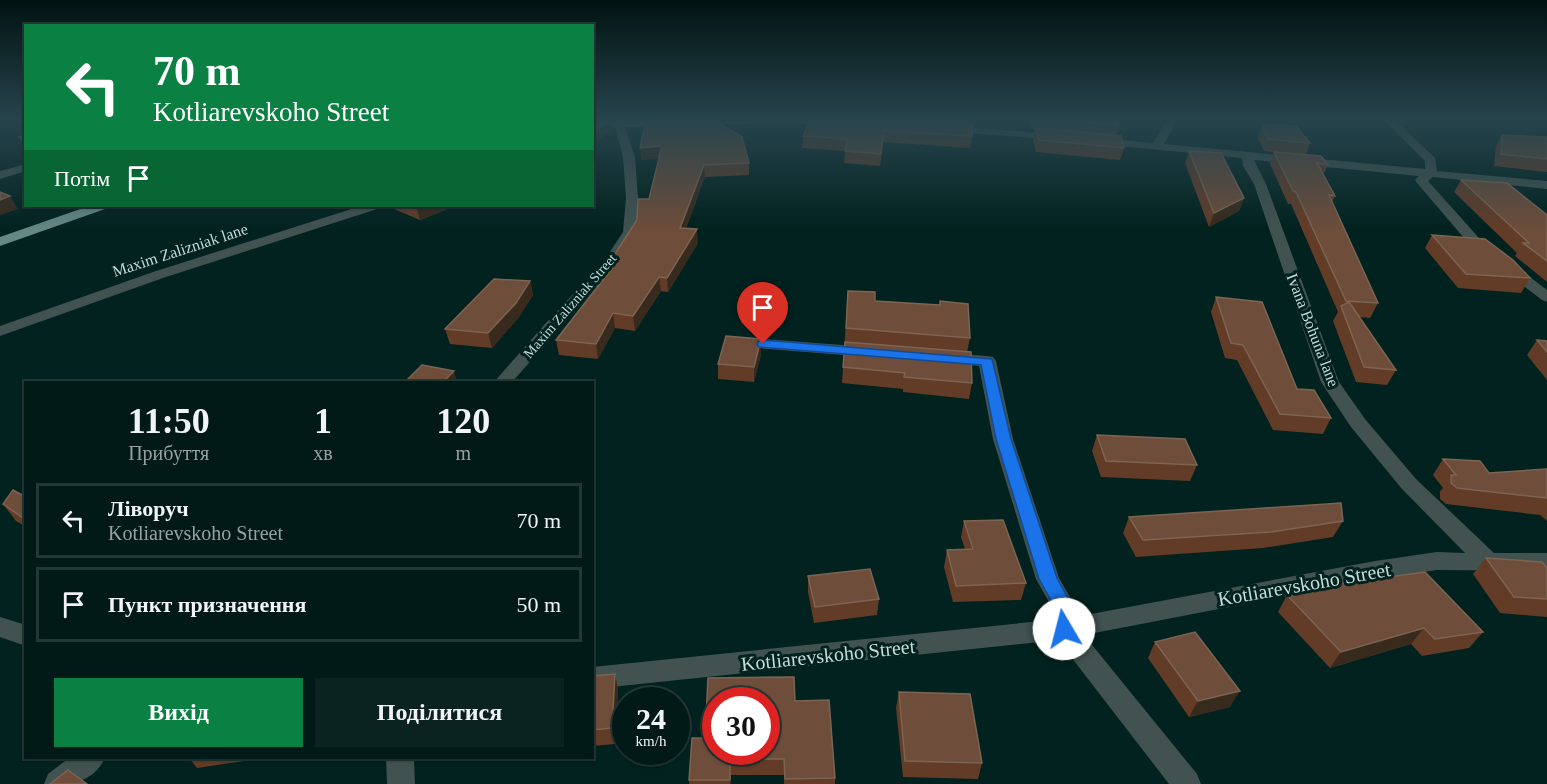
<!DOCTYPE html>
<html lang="uk">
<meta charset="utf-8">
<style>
:root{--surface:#011a17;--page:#0b2320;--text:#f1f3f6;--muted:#96a1a1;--line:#233836;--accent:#0b8043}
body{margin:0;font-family:Georgia,serif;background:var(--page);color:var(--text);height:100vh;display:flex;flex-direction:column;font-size:22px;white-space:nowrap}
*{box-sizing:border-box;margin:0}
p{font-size:20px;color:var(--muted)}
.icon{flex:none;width:33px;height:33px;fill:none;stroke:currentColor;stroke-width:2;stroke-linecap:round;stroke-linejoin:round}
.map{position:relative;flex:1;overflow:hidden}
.sheet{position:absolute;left:24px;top:381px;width:570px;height:378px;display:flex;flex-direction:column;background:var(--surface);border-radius:0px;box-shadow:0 2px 4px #0004,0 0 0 2px var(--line)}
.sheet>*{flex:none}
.hud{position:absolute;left:24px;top:24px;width:570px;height:183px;border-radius:0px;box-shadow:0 2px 4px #0004,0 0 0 2px var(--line);background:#0b8043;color:#fff;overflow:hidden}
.speed{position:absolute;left:612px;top:687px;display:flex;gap:12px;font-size:30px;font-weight:700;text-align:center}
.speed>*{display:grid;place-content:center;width:78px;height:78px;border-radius:50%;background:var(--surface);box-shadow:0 2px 4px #0004,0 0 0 2px var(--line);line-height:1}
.speed small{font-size:15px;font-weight:400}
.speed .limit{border:9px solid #d22;background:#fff;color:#111}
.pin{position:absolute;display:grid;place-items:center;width:51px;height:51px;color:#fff;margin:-62px -26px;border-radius:50% 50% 50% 0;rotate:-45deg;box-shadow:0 0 6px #0007}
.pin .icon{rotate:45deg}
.me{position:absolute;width:66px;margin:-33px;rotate:352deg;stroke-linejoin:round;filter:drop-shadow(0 0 4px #0008)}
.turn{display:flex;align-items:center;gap:21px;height:126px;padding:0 30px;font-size:27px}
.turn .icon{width:78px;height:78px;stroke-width:2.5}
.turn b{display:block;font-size:42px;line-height:51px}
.then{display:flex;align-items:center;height:57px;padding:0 30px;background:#0003;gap:12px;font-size:22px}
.eta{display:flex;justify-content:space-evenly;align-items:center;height:102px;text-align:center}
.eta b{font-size:36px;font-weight:700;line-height:42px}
.action{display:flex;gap:12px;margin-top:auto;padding:12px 30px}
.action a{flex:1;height:69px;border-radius:0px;background:var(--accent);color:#fff;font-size:24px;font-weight:700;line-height:69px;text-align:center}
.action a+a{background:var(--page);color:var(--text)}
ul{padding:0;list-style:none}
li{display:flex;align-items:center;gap:18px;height:75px;margin:0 12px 9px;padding:0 18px;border:3px solid var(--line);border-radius:0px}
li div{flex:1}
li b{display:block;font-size:22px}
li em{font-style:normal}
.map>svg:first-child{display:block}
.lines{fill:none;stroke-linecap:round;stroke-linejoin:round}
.minor{fill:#415250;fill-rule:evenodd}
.major{fill:#648884;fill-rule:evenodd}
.wall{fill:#633c27}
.shaded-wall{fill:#382a1c}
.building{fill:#6e4d3a;stroke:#7c6453;stroke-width:1.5;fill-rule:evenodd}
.route{fill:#1a73e8;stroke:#114b97;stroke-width:1.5}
.labels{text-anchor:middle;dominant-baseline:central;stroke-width:6;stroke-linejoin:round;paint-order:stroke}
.far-street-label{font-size:14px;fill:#c5dcd8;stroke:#01221f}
.street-label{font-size:16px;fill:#c5dcd8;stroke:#01221f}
.near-street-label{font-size:20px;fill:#c5dcd8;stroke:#01221f}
</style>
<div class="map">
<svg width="1547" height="784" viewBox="0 0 1547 784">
<rect width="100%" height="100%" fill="#01221f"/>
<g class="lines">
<g class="minor">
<path d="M835 120 839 123 834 126 787 123 625 127 635 157 638 198 637 232 615 267 512 382H494L545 324 604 261 623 232 626 198 623 157 615 127H592V121Z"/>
<path d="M1166 120H1177L1164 144 1425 169V161L1384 120H1395L1435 158 1437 171 1547 181V189L1433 177 1428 181 1480 239 1547 290V302L1542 300 1470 245 1417 183 1415 180 1419 176 1254 160 1266 184 1339 382 1365 419 1416 479 1494 553H1547V571L1437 570 1375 579 1084 635 1197 774 1201 784H1169L1058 640 592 689V667L1051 620 1050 604 1036 579 993 439 979 366 942 362 939 358 942 354 948 353 987 356 993 357 996 361 1013 439 1059 578 1074 604 1075 617 1375 561 1437 552 1465 553 1402 489 1351 427 1321 382 1254 184 1243 166 1242 158 1100 144 1094 141 1100 138 1153 143Z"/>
<path d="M948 126 1058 134 1064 137 1058 140 944 131V127Z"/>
<path d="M26 164V171L0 179V171Z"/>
<path d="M361 206H378L377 209 163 278 0 336V326L153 272Z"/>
<path d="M763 339 869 347 875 348 877 352 875 356 869 357 757 348 755 344Z"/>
<path d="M0 617 26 625V646L0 637Z"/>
<path d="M69 758H105C92 784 71 784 44 784L48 774Z"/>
<path d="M386 758H414L415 784H387Z"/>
</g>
<path class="major" d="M89 206H106L105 209 0 246V237Z"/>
</g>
<g class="wall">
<path d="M646 120 749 163V175L705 177 686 228 698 243 668 292 661 291 635 331 615 328 598 359 559 355 556 340 606 276 604 266 615 254 637 220 649 199 659 158 641 160Z"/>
<path d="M811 120H973L972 136 970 148 883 142 880 166 844 163 845 151 802 148 803 136Z"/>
<path d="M1028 120H1118L1119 126 1116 136 1124 148 1120 160 1036 152 1033 140 1035 129H1030Z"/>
<path d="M1262 124 1310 143 1306 155 1328 165 1323 175 1335 196 1332 202 1378 303 1370 318 1359 317 1396 370 1387 385 1356 382 1333 321 1338 312 1291 204H1288L1270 164 1274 152 1264 151 1258 138Z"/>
<path d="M26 135V149L19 137Z"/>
<path d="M1502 135 1547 137V172L1494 166 1496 146Z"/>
<path d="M1189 151 1244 198 1239 211 1209 227 1185 163Z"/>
<path d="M1461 180 1547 215V282L1515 256 1517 253 1454 192Z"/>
<path d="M387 206H455L420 220Z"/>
<path d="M1432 235 1530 278 1521 293 1458 288 1425 248Z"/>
<path d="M530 281 533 295 519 317 492 348 450 344 445 329Z"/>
<path d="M848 291 970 338 967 352 972 383 969 399 903 392V389L842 383Z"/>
<path d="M1216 297 1297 389 1331 418 1323 434 1273 430 1237 360 1225 358 1211 312Z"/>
<path d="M1537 340 1547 341V380L1527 355Z"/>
<path d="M761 354 754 382 718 379V364Z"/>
<path d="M1097 435 1197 465 1190 481 1101 477 1092 451Z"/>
<path d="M1443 459 1489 473 1547 469V521L1540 515 1446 504 1440 499V491L1443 488 1433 475Z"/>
<path d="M26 497V527L16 521 3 504Z"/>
<path d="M1129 517 1343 521 1333 537 1263 548 1136 557 1123 533Z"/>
<path d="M964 521 1026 583 1021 600 953 602 944 567 947 550 965 549 961 537Z"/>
<path d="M1486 558 1547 568V617L1500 613 1473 574Z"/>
<path d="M808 576 879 599 877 615 814 623 808 592Z"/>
<path d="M1287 595 1483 632 1469 648 1422 656 1411 644 1330 668 1278 612Z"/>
<path d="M1155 642 1230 707 1189 717 1148 658Z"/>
<path d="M615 674 618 690 615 744 592 746V676Z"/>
<path d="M899 692 982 763 978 779 903 777 896 708Z"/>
<path d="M795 701 835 778V784H784V775H731V784H689V780L705 738Z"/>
<path d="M189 758H264L197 768Z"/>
</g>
<g class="shaded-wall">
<path d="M610 120H612L613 130 592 144V132Z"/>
<path d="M662 146 663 158 641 160 640 148Z"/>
<path d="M704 165 705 177 681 241 680 228Z"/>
<path d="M10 196 18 209 0 215V200Z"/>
<path d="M1244 198 1239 211 1209 227 1214 213Z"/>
<path d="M420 206H455L420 220 416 207Z"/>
<path d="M697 229 698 243 668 292 667 278Z"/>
<path d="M659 277 661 291 635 331 633 316Z"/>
<path d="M530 281 533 295 519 317 492 348 488 333Z"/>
<path d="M613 313 615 328 598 359 596 344Z"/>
<path d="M761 339V354L754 382V367Z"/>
<path d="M454 371 457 382H443Z"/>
<path d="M1424 628 1411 644 1330 668 1341 652Z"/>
<path d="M615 674 618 690 615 744 612 728Z"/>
<path d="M1240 691 1230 707 1189 717 1198 701Z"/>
<path d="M730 759 731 775V784H730Z"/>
</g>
<g class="building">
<path d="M592 120H610L592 132Z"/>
<path d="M646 120H714L742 137 749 163 704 165 680 228 697 229 667 278 659 277 633 316 613 313 596 344 556 340 613 267 604 266 615 254 637 220 638 199H649L662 146 640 148Z"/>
<path d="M811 120H899L973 124 972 136 884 131 881 154 845 151 847 139 803 136Z"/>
<path d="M1060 120H1118L1119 126Z"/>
<path d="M1262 124 1296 126 1310 143 1268 139 1262 126H1264Z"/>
<path d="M1035 128 1121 136 1124 148 1039 140Z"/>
<path d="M26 135V140L19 137Z"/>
<path d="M1502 135 1547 137V159L1501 154Z"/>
<path d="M1189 151 1221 153 1244 198 1214 213Z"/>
<path d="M1274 152 1321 156 1328 165 1317 163 1335 196 1329 195 1378 303 1346 301 1296 192 1293 191Z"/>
<path d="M1461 180 1507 183 1547 215V261L1523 243H1529Z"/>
<path d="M0 192 10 196 0 200Z"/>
<path d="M1432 235 1485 239 1513 260 1530 278 1466 274Z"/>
<path d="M494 279 530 281 516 303 488 333 445 329Z"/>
<path d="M848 291 875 292V301L940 305V301L968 304 970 338 846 328Z"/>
<path d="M1216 297 1262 302 1297 389 1314 390 1331 418 1280 414 1243 345 1231 343Z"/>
<path d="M1349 302 1396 370 1364 367 1341 306Z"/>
<path d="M726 336 761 339 754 367 718 364Z"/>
<path d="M1537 340 1547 341V352Z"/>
<path d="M845 342 971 352 972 383 904 377 905 373 843 367Z"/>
<path d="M422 365 454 371 443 382H405Z"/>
<path d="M1097 435 1185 439 1197 465 1106 461Z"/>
<path d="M1443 459 1480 461 1489 473 1547 469V498L1457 488 1451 483V475H1456Z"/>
<path d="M13 490 26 497V520L3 504Z"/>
<path d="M1341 503 1343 521 1271 532 1143 540 1129 517Z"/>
<path d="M1003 520 1026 583 956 586 947 550 973 549 964 521Z"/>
<path d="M1486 558 1542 562 1547 568V599L1514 597Z"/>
<path d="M870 569 879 599 815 607 808 576Z"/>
<path d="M1425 572 1483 632 1435 639 1424 628 1341 652 1287 595 1330 585Z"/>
<path d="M1195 632 1240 691 1198 701 1155 642Z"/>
<path d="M615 674 612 728 592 730V676Z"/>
<path d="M794 677 795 701 829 700 835 778 785 779 784 759H730V780H689L692 738H705L708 678ZM716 700H766V752H716Z"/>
<path d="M899 692 970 694 982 763 905 761Z"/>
<path d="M68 770 87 784H50Z"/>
</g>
<linearGradient id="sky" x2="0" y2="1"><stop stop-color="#011311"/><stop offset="0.52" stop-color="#27444d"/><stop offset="1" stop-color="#27444d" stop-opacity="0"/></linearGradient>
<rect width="1547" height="230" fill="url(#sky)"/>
<path class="route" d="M763 340 992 359 1011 439 1057 578 1071 604 1073 629 1070 635 1064 637 1057 635 1055 629 1053 604 1039 579 996 439 981 365 759 347 757 344 759 341Z"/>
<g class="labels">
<g class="far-street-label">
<text transform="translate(570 306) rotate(-49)">Maxim Zalizniak Street</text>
</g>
<g class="street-label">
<text transform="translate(180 250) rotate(-18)">Maxim Zalizniak lane</text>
<text transform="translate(1313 330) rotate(69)">Ivana Bohuna lane</text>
</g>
<g class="near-street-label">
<text transform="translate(1304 584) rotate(-10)">Kotliarevskoho Street</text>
<text transform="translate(828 655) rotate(-6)">Kotliarevskoho Street</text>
</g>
</g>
</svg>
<div class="speed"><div>24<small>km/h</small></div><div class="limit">30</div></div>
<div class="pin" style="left:763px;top:344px;background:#d93025"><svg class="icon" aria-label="arrive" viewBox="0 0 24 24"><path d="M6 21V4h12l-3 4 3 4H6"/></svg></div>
<svg class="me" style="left:1064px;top:629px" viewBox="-20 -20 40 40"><circle r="19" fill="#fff"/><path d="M0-13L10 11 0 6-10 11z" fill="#1a73e8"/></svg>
<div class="hud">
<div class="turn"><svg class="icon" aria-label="left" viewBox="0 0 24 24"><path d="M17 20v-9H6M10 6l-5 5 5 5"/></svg><div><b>70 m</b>Kotliarevskoho Street</div></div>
<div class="then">Потім<svg class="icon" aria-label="arrive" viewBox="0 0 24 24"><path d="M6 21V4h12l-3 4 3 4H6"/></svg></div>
</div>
<section class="sheet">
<div class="eta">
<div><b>11:50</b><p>Прибуття</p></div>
<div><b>1</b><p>хв</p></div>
<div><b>120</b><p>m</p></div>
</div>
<ul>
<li><svg class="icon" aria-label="left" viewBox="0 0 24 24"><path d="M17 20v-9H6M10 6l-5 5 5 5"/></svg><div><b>Ліворуч</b><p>Kotliarevskoho Street</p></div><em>70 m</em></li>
<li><svg class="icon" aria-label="arrive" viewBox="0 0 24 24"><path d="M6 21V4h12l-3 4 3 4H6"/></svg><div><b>Пункт призначення</b></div><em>50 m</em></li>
</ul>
<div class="action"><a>Вихід</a><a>Поділитися</a></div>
</section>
</div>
